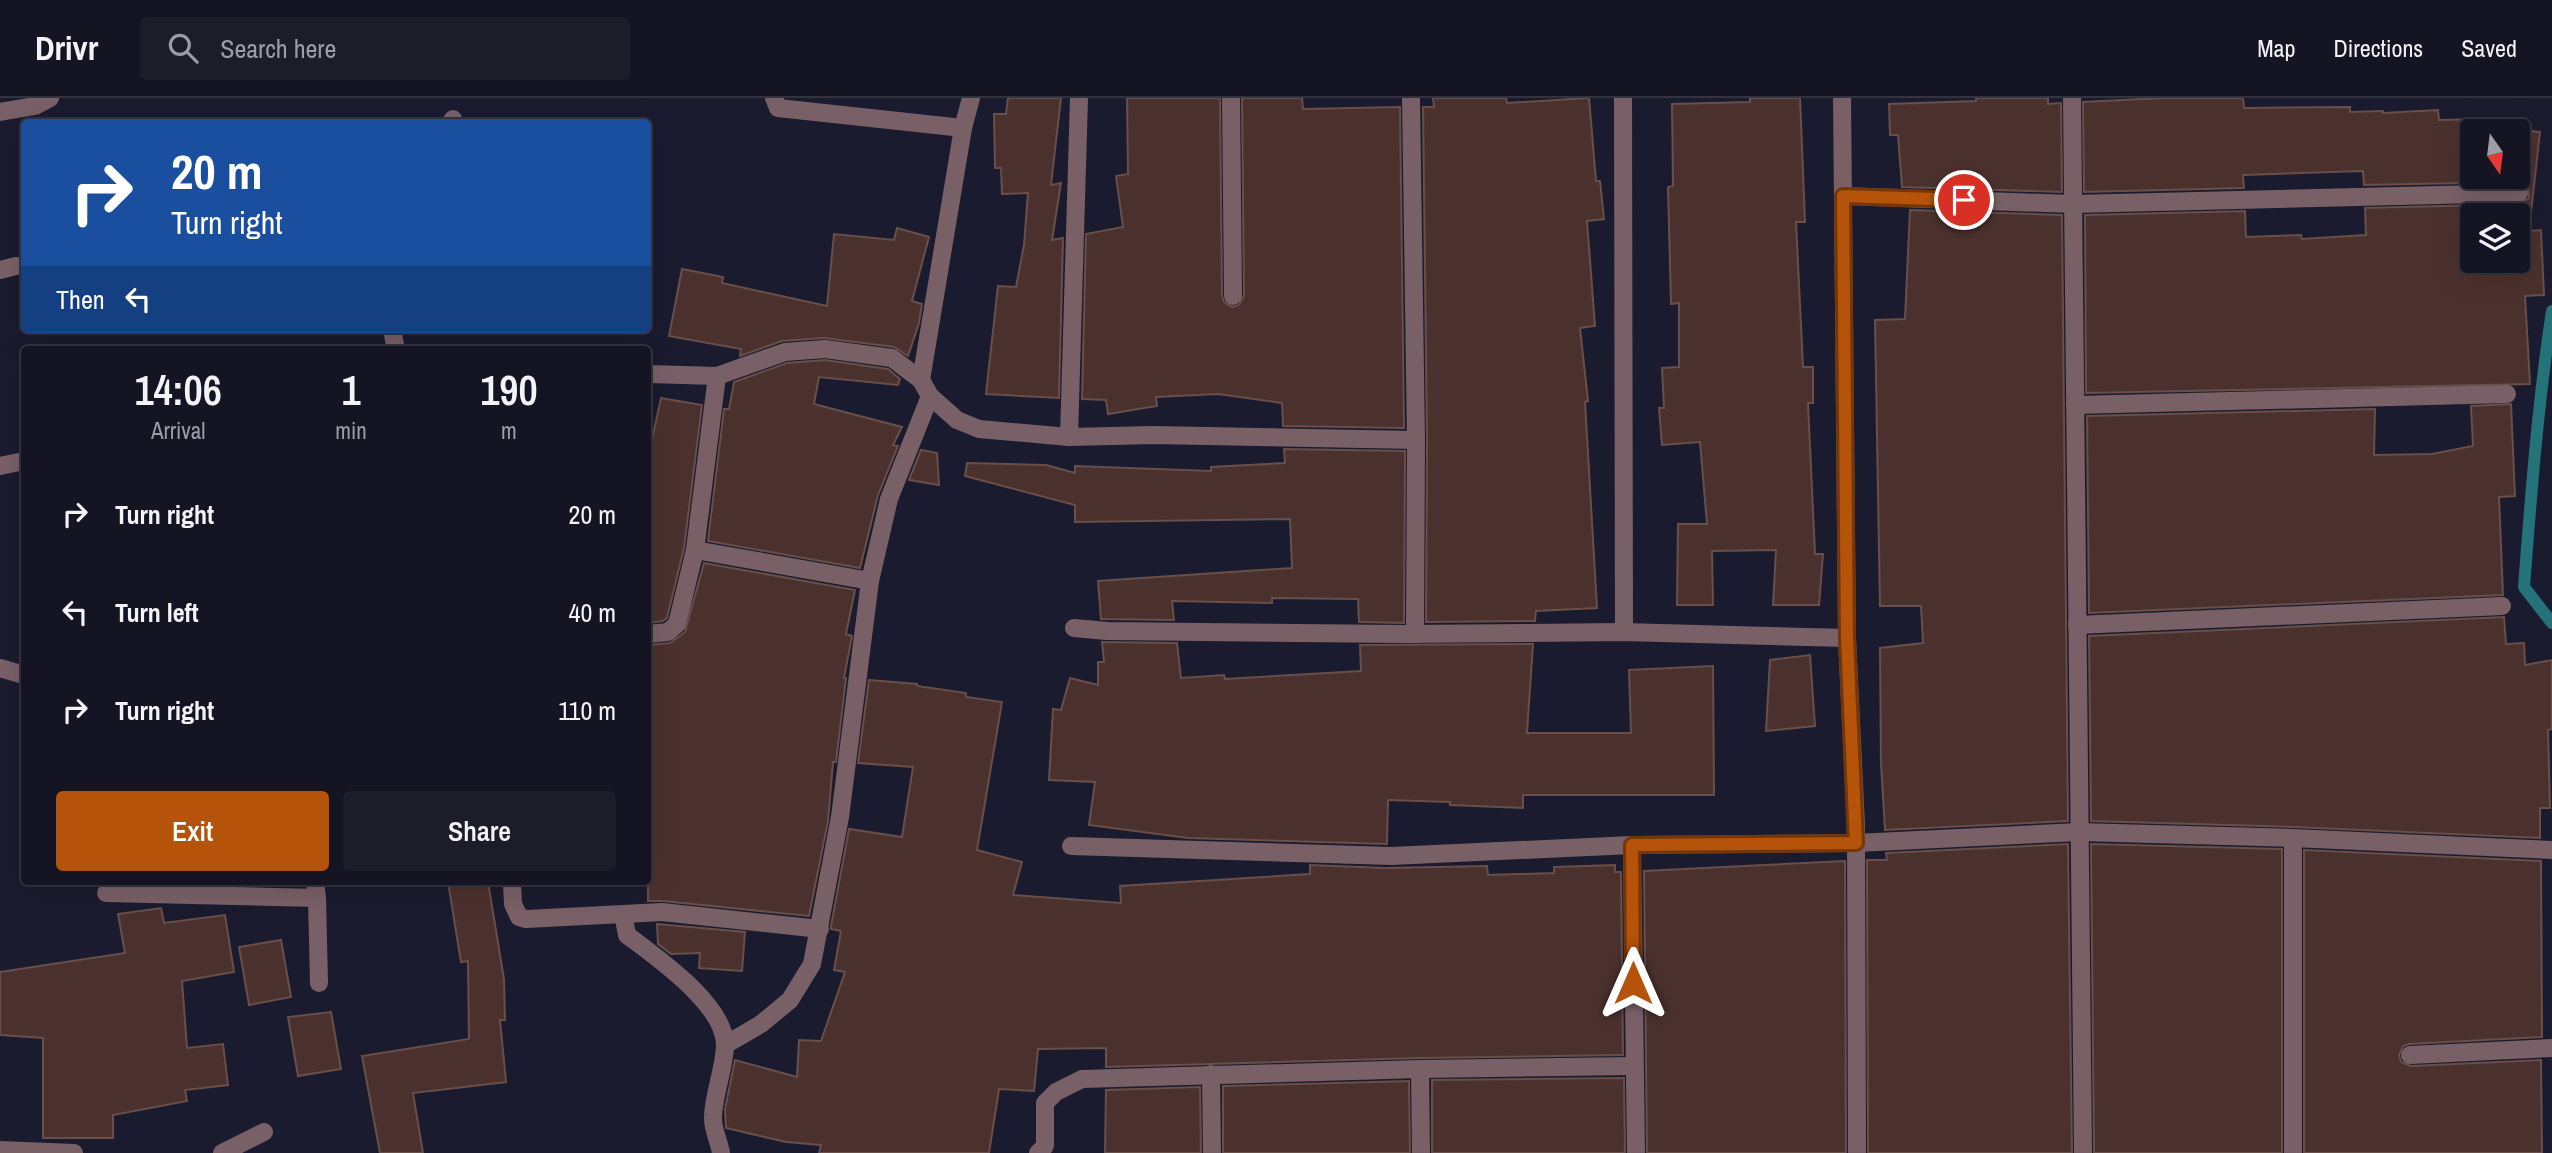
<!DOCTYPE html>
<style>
:root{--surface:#141422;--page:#1d1d2a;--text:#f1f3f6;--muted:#9d9ea5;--line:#333340;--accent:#b45309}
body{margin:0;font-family:"Archivo Narrow",sans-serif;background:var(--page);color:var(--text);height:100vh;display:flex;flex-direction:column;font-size:26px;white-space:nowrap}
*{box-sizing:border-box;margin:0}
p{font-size:23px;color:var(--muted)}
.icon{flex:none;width:38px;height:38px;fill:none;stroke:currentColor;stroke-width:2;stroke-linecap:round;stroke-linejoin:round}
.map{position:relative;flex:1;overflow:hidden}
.panel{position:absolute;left:21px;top:248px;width:630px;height:539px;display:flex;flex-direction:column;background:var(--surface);border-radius:7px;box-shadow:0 7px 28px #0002,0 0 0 2px var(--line)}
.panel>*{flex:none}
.guide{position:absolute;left:21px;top:21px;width:630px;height:214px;border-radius:7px;box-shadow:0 7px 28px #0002,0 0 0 2px var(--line);background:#1a4fa0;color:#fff;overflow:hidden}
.needle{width:46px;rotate:166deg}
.tools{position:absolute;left:2460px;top:21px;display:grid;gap:14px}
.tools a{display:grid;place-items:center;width:70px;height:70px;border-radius:7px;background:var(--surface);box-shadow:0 7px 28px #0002,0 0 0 2px var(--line);font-size:35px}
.pin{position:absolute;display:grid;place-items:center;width:60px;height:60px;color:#fff;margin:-30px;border:4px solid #fff;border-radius:50%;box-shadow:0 2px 7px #0007}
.me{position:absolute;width:77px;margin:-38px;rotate:0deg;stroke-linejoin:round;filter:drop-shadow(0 0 5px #0008)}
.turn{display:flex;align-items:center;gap:24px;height:147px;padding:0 35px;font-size:32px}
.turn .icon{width:91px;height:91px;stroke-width:2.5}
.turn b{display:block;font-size:49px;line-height:60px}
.then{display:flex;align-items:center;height:66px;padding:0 35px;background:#0003;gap:14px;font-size:26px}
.eta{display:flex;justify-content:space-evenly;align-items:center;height:119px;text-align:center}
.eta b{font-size:42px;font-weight:600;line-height:49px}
.primary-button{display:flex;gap:14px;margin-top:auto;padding:14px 35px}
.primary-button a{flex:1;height:80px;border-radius:7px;background:var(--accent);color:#fff;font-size:28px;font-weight:600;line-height:80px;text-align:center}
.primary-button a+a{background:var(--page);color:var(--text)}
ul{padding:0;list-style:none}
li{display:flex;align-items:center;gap:21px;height:98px;padding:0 35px}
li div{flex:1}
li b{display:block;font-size:26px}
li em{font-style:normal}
header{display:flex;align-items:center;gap:42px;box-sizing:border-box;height:98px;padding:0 35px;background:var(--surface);border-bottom:2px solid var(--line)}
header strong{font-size:33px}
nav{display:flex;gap:38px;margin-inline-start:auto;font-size:24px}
.search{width:490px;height:63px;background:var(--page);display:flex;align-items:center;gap:18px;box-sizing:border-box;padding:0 24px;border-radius:7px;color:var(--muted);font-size:26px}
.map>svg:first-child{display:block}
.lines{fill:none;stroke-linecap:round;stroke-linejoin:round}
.stream{stroke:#24737a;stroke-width:12}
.building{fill:#4b312d;stroke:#694e49;stroke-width:2;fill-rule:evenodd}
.street{stroke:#796066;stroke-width:18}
.route-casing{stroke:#753606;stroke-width:18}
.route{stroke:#b45309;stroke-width:12}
</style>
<header>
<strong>Drivr</strong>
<div class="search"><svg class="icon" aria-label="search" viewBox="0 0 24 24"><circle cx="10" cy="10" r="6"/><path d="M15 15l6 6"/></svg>Search here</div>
<nav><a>Map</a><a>Directions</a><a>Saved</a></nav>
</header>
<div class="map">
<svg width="2552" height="1055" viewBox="0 0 2552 1055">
<rect width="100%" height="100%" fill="#1a1b2e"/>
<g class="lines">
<path class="stream" d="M2552 213C2538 304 2531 397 2524 489L2552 525"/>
</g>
<g class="building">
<path d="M1008 0H1061L1051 87 1061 85 1052 142 1063 140 1059 300 986 296 998 188 1016 189 1024 147 1028 95 1002 96 1001 70H995L994 16H1006Z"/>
<path d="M1127 0H1220L1222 198 1224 204 1232 209 1239 207 1244 198 1242 0H1302L1303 11 1400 9 1404 330 1283 328 1282 305 1218 296 1156 299 1157 308 1108 316 1106 302 1082 301 1086 136 1123 129 1116 78 1128 76Z"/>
<path d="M1433 0H1506L1507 5 1589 0 1596 83H1600L1604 121 1587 123 1595 228 1580 230 1588 303 1585 304 1597 510 1536 513 1535 523 1426 524 1427 342 1423 9H1434Z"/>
<path d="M1750 0H1800L1805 124H1796L1803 269H1813V305H1808L1815 456H1823L1819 507H1773L1776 452 1712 453 1713 507H1677L1678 426H1707L1700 344 1662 347 1659 310H1664L1662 270 1679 269V205L1671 206 1668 89 1673 88 1672 6 1750 4Z"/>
<path d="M1976 0H2048V6L2061 5 2062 94 1902 89 1898 37H1890L1889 6 1976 3Z"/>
<path d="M2162 0H2243L2244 10 2350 9V14L2383 13V15L2438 12 2439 22 2482 21V28L2540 34 2529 133 2541 132 2544 197 2525 198 2530 286 2086 295 2085 117 2245 113 2246 139 2301 137 2302 141 2366 137 2365 110 2519 106 2529 100 2528 89 2519 84 2364 87 2363 73 2243 77 2244 90 2084 94 2083 4ZM2473 33H2518V79H2473ZM2473 117H2518V163H2473Z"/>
<path d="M1910 112 2062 117 2068 723 1885 732 1881 666 1880 550 1923 545 1921 508H1880L1875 222 1905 221Z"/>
<path d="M897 130 929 139 912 203 922 206 919 225 908 258 894 249 824 240 782 243 740 258 741 251 669 238 682 171 723 179 722 185 827 208 834 136 894 142Z"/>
<path d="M825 262 888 271 900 281 898 287 819 279 814 306 902 329 893 347 898 348 878 397 860 470 708 443 724 311H729L734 284 787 265Z"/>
<path d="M661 300 702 307 684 450 667 520 663 523 648 525V360Z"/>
<path d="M2511 306 2515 398 2499 399 2503 497 2089 515 2087 318 2375 311 2374 357 2432 356 2473 348 2471 308Z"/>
<path d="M1284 351 1405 353 1404 525 1359 524 1358 501 1272 500V505L1172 503 1174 522 1101 521 1098 483 1292 470 1290 421 1075 424V407L965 378 967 365 1046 367 1075 375V368L1211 373V369L1285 365Z"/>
<path d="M921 352 937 355 939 387 909 382Z"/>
<path d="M704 465 855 492 846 536 852 538 844 580H846L836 664H833L828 723 809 818 663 803H648V731L652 668H648V547L670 545 685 534Z"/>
<path d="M2504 519 2506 546 2524 545 2525 567 2552 562V631L2548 632 2550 710H2540V740L2294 729 2091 723 2089 538Z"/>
<path d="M1102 544 1177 545 1181 580 1224 577 1225 581 1361 573 1360 547 1533 546 1527 635H1631L1629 572 1713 568 1714 697H1523V710L1450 707V704L1388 702 1387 746 1188 740 1089 727 1095 684 1049 682 1053 611 1061 612 1070 580 1098 587V564H1104Z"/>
<path d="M1810 557 1815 628 1766 633 1770 562Z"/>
<path d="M869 582 917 586V588L966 595V599L1002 604 977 752 1022 764 1013 797 1121 805 1120 788 1310 776V767L1386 770 1487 768 1488 777 1554 775V769L1615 767V774H1621L1623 957 1420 960 1106 969V950L1038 951 1034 993 999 991 989 1055H819L821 1047 786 1044 726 1030 725 1011 735 962 797 979 799 942 821 943 845 874 834 872 841 833 831 831V828L849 731 902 739 913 669 858 665Z"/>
<path d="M2068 746 2072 1055H1868L1867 762H1887L1886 755Z"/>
<path d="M2091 746 2282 751V1055H2094Z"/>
<path d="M2304 752 2541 763 2542 939 2409 946 2403 948 2399 957 2401 964 2411 968 2541 962 2542 1055H2304Z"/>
<path d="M1845 763 1846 1055H1647L1644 773Z"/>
<path d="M448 784H488L504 881 505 922H500L506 984 413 995 423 1055H380L362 958 469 941 468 863 461 864Z"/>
<path d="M161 810 164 825 225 817 234 874 182 883 187 950 223 946 228 987 185 992 187 1003 113 1017V1040H43V940L0 937V874L125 855 118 816Z"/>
<path d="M657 826 745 834 742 873 699 870 700 855 671 856 658 846Z"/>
<path d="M281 842 291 899 249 907 239 849Z"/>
<path d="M331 914 341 971 298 978 288 919Z"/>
<path d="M1624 980 1625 1055H1432V982Z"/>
<path d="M1409 983 1410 1055H1223V988Z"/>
<path d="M1200 989 1201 1055H1105L1106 992Z"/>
</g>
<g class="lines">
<g class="street">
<path d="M774 0 778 10 963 30"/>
<path d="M1231 0 1233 198"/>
<path d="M1411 0 1416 342 1415 536"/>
<path d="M1623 0 1624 534"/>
<path d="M1842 0 1847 540 1856 728 1857 1055"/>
<path d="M2072 0 2083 1055"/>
<path d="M0 14 35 8 50 0"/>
<path d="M451 24 453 21"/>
<path d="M1843 98 2073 106 2519 95"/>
<path d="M0 172 16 168"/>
<path d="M392 231 396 252"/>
<path d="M648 276 717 278 785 254 825 251 892 260 921 282 930 298 957 322 979 331 1069 339 1154 337 1416 342"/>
<path d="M921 282 963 30 971 0"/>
<path d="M2075 307 2507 296"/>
<path d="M1069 339 1079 0"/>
<path d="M0 368 24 363"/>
<path d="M695 452 870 483"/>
<path d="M2077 527 2502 508"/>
<path d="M1074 530 1107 533 1402 536 1624 534 1847 540"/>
<path d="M648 536 668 534 677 526 695 452 717 278"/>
<path d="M0 570 24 577"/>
<path d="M1632 747 1636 1055"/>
<path d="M1071 748 1391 758 1632 747 1856 745 2079 734 2293 740 2552 752"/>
<path d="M512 784 513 806 519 819 526 821 662 814 820 831"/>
<path d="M106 795 317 800 315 784"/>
<path d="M317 800 319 885"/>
<path d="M623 816 627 837C657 860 726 907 725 948 724 972 714 995 713 1018 712 1030 719 1043 721 1055"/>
<path d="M725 947 761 926 790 902 812 866 840 719 870 483 889 401 930 298"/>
<path d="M2410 957 2552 950"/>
<path d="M1420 971 1421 1055"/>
<path d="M1211 976 1212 1055"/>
<path d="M0 1052 74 1055"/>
<path d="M222 1055 264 1034"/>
<path d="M1038 1055 1045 1048V1005L1056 994 1082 981 1420 971 1634 968"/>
<path d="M2293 1055V740"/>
</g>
</g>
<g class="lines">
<g class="route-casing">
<path id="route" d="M1633 885 1632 747 1856 745 1847 540 1843 98 1964 102"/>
</g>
<use href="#route" class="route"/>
</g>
</svg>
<div class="tools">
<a><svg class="needle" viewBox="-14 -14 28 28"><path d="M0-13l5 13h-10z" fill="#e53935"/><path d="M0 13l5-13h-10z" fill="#9d9ea5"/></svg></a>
<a><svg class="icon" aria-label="layers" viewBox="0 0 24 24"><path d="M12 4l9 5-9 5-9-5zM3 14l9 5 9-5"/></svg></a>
</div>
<div class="pin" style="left:1964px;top:102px;background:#d93025"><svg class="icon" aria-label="arrive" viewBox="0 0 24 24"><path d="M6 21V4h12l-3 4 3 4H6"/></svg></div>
<svg class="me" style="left:1633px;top:885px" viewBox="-20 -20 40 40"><path d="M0-17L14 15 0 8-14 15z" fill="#b45309" stroke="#fff" stroke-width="4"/></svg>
<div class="guide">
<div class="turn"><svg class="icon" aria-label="right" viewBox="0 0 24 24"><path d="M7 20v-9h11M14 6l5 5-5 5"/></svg><div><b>20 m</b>Turn right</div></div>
<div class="then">Then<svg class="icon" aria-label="left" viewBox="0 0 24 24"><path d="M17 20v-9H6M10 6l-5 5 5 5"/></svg></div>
</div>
<section class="panel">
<div class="eta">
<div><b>14:06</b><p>Arrival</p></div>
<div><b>1</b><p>min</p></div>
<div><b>190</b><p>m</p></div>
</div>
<ul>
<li><svg class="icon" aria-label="right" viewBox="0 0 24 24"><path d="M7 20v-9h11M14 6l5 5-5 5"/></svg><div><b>Turn right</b></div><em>20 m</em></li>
<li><svg class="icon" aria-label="left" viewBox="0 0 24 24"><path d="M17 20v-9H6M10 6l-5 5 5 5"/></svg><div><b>Turn left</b></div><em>40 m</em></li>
<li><svg class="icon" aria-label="right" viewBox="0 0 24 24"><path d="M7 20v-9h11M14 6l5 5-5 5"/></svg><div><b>Turn right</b></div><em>110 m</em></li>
</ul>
<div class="primary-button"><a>Exit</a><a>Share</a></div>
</section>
</div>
